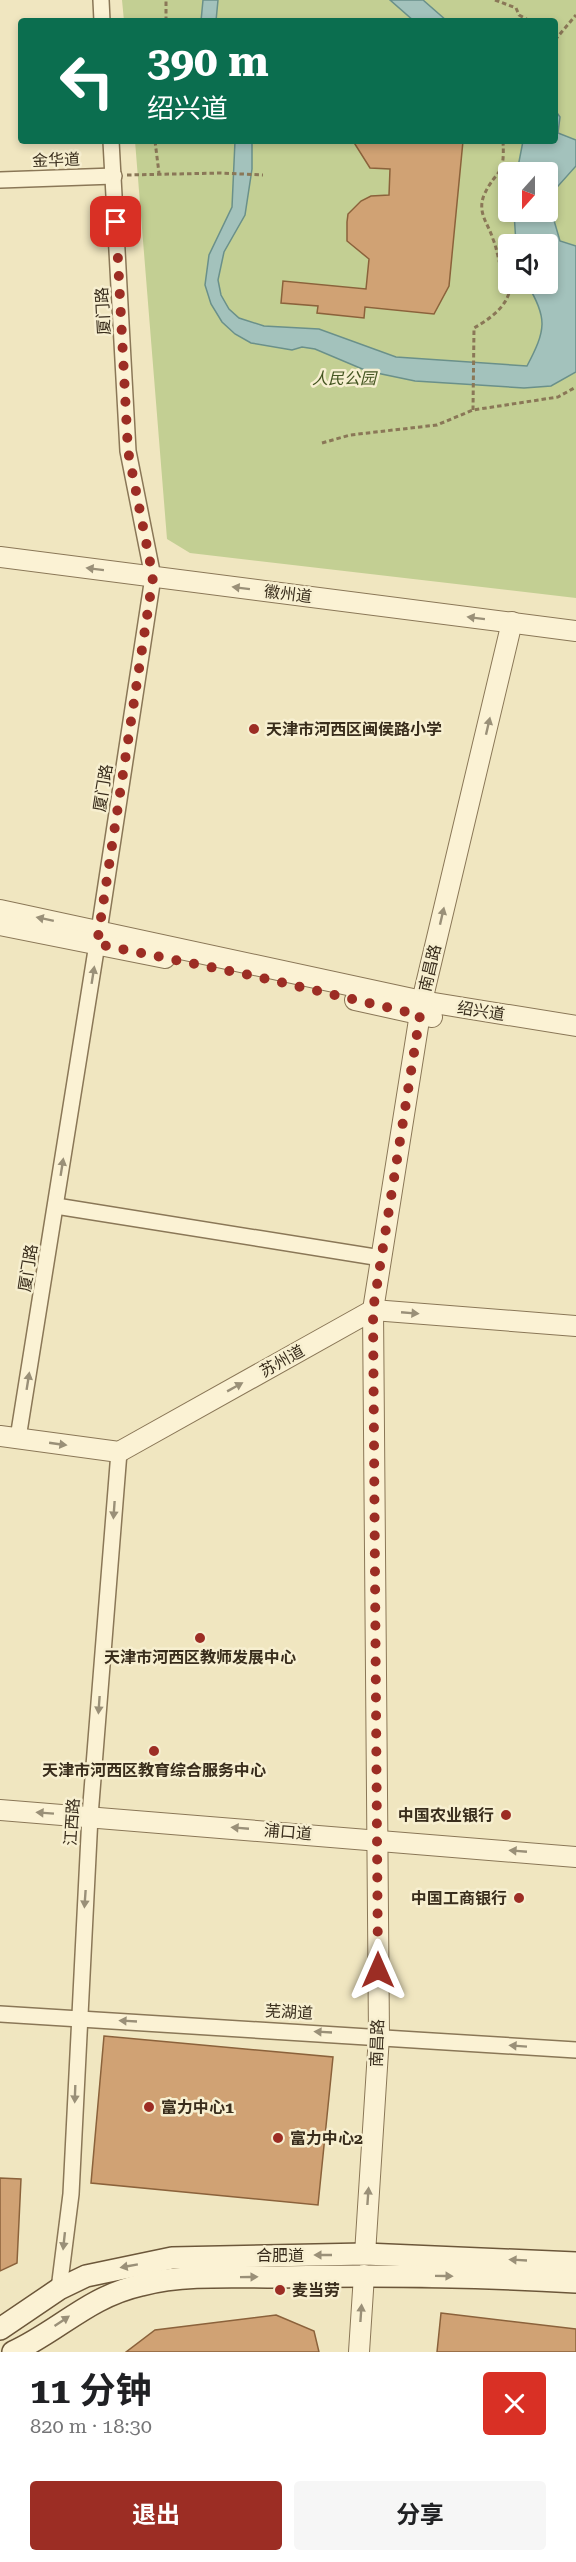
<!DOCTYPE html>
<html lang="zh">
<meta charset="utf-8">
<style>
:root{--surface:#fff;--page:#f6f6f6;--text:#202124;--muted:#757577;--accent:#9c2d24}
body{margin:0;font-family:"Roboto Serif","Noto Sans SC",serif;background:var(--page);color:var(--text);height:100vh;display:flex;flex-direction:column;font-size:22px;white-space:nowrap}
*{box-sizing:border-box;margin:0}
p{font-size:20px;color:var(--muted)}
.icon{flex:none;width:33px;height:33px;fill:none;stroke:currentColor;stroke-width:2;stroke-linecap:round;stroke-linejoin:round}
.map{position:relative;height:2352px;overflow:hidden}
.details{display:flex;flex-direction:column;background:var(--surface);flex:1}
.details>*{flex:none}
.hud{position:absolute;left:18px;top:18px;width:540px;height:126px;border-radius:6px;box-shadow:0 3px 9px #0003;background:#0b6e4f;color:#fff;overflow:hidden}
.needle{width:39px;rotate:201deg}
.buttons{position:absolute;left:498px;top:162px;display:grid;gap:12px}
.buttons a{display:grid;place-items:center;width:60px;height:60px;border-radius:6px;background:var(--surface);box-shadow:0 3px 9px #0003;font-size:30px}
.pin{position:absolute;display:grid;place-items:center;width:51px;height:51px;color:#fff;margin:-26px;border-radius:12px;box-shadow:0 3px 9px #0006}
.me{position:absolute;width:66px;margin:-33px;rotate:0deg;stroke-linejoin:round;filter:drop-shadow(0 0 4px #0008)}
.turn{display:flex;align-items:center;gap:21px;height:126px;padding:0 30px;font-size:27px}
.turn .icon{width:78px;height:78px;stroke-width:2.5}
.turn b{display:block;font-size:42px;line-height:51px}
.round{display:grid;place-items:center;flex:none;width:63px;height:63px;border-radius:6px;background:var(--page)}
.summary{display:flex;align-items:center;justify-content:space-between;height:102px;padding:0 30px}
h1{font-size:36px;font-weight:700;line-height:45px}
.action{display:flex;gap:12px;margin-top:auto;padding:12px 30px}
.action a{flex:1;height:69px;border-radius:6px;background:var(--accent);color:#fff;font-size:24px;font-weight:700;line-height:69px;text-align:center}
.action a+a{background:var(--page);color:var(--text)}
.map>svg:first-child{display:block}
.green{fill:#c3cf93;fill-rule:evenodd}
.water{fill:#a3c2bc;stroke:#6a908a;stroke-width:1.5}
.building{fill:#d0a274;stroke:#8b623b;stroke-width:1.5}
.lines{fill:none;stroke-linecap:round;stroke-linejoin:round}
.minor-casing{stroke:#8a7757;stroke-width:18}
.tertiary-casing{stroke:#8a7757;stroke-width:22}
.secondary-casing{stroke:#6c573a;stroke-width:24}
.path{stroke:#8a7757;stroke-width:3;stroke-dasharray:4.5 3;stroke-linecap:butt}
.minor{stroke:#fbf2d4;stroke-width:15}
.tertiary{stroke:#fbf2d4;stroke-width:20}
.secondary{stroke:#fbf2d4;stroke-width:21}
.oneway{fill:#9a9078}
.route{stroke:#9c2d24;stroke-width:10;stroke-dasharray:0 18}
.poi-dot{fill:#9c2d24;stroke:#f7efd0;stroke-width:2}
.labels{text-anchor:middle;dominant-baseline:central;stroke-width:5;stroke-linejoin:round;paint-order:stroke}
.street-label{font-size:16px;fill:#392d1c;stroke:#f7efd0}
.park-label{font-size:16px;font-style:italic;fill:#455622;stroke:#f7efd0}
.poi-label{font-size:16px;font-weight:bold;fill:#392d1c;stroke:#f7efd0;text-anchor:start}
</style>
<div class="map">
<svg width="576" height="2352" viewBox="0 0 576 2352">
<rect width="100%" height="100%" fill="#f0e6c0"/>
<path class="green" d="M122 0H576V598L190 553 167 539 135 141H555V21H124ZM508 172H548V212H508ZM508 244H548V284H508Z"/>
<g class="water">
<path d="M203 0H218L216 21H201Z"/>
<path d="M390 0H423L447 21H414Z"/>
<path d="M555 110 560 117 558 133 576 140V166L550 195 548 202V172H517L523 141H555Z"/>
<path d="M235 141H252V169L245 215 224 252 218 280 221 295 229 309 239 318 264 326 319 329 396 357 527 366C546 330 548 318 527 284H548V244H516L514 212H547L548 216 553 217 560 241 576 246V372L551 386 524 388 415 381 367 371 315 349 302 347 292 350 251 343 235 334 222 322 211 304 205 285 209 255 232 207Z"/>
</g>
<g class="building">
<path d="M353 141H463L449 286 434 314 365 307 364 318 317 313 318 306 281 303 283 281 366 289 369 259 347 241V222L348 214 361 201 371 196 389 195 390 169 370 168Z"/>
<path d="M104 2036 333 2057 318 2205 91 2183Z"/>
<path d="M0 2178 21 2179 17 2263 0 2271Z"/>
<path d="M441 2313 576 2329V2352H437Z"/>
<path d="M276 2315 314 2331 319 2352H126L155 2330Z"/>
</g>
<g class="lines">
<g class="minor-casing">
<g id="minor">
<path d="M101 0 102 21"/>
<path d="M0 180 114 176"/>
<path d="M56 1206 381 1258"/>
<path d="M18 1438 97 944 153 577 128 451 111 141"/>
<path d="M0 2014 576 2050"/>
<path d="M59 2289 71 2194 90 1816 119 1452"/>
</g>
</g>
<g class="tertiary-casing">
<g id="tertiary">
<path d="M0 557 576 631"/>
<path d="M0 910 422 1001 576 1026"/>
<path d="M0 925 165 958"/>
<path d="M355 1000 432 1017"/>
<path d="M0 1436 119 1452 373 1310 576 1326"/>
<path d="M0 1810 576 1857"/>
<path d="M365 2254 379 2036 373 1310 422 1001 512 622"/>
<path d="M359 2352 364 2275"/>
</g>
</g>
<g class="secondary-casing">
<g id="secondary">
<path d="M0 2329 59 2289 86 2276 172 2258 365 2254 576 2263"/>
<path d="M13 2352C59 2331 88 2297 141 2285 184 2274 233 2277 277 2277 377 2275 476 2276 576 2282"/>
</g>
</g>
<g class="path">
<path d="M495 0 516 8 519 15 530 21"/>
<path d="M166 21V0"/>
<path d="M555 40 576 15"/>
<path d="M155 141 159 173"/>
<path d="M503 141C505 179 497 167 484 195 477 213 488 223 493 239 499 254 498 267 508 282"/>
<path d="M127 175 221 173 263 175"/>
<path d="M473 410 474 328C490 319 511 304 510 284"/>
<path d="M322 443 350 435 437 425 473 410 558 397 576 387"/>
</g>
<use href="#minor" class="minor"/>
<use href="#tertiary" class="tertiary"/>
<use href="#secondary" class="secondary"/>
</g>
<defs><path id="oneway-solid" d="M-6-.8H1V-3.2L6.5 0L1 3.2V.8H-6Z" transform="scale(1.5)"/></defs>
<g class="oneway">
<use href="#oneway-solid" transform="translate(95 569) rotate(-173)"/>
<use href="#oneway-solid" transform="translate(241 588) rotate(-173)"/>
<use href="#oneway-solid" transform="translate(476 618) rotate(-173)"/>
<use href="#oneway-solid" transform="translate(488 726) rotate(-77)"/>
<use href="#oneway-solid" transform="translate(442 916) rotate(-77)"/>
<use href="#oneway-solid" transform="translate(45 919) rotate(-168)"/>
<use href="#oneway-solid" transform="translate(93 975) rotate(-81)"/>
<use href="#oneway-solid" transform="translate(62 1167) rotate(-81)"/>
<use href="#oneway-solid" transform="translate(410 1313) rotate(5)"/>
<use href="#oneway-solid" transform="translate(28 1381) rotate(-81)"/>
<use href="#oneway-solid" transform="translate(235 1387) rotate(-29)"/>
<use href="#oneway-solid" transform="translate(58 1444) rotate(8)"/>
<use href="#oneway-solid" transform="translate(114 1510) rotate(94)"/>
<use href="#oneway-solid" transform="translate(99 1705) rotate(94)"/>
<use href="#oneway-solid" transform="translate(45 1813) rotate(-176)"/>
<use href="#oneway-solid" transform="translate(240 1828) rotate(-175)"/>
<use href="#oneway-solid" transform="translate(518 1851) rotate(-175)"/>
<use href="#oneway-solid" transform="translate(85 1899) rotate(94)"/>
<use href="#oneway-solid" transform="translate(128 2021) rotate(-177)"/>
<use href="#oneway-solid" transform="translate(323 2032) rotate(-177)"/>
<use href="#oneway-solid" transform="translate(518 2046) rotate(-176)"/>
<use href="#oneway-solid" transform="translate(75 2094) rotate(92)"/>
<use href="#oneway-solid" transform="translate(368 2196) rotate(-86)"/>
<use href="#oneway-solid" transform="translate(64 2241) rotate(96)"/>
<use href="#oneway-solid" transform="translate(323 2255) rotate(180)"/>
<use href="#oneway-solid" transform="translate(518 2260) rotate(-177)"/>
<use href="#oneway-solid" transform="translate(129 2266) rotate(170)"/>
<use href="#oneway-solid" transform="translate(444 2276) rotate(1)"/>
<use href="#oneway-solid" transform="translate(249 2277) rotate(-1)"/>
<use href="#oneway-solid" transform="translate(361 2313) rotate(-86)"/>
<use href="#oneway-solid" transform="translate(62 2321) rotate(-34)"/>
</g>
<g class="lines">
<path class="route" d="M116 222 128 451 153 577 97 944 254 976 420 1015 373 1310 378 1970"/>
</g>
<g class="poi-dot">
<circle cx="254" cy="729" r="6"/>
<circle cx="200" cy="1638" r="6"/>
<circle cx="154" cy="1751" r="6"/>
<circle cx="506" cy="1815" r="6"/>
<circle cx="519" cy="1898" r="6"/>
<circle cx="149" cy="2107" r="6"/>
<circle cx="278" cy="2138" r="6"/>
<circle cx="280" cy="2290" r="6"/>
</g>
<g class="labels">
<g class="street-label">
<text transform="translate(56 160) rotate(-2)">金华道</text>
<text transform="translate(103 311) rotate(-93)">厦门路</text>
<text transform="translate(288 594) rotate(7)">徽州道</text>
<text transform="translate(103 788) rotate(-81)">厦门路</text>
<text transform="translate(430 968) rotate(-77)">南昌路</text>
<text transform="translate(481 1011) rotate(9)">绍兴道</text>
<text transform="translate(28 1268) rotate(-81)">厦门路</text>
<text transform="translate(282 1361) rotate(-29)">苏州道</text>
<text transform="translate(72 1822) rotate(-86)">江西路</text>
<text transform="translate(288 1832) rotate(5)">浦口道</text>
<text transform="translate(289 2012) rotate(3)">芜湖道</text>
<text transform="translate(377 2043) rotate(-88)">南昌路</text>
<text x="280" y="2255">合肥道</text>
</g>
<g class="park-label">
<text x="344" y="378">人民公园</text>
</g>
<g class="poi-label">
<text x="266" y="729">天津市河西区闽侯路小学</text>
<text x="200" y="1657" text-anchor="middle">天津市河西区教师发展中心</text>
<text x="154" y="1770" text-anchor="middle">天津市河西区教育综合服务中心</text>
<text x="494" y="1815" text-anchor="end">中国农业银行</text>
<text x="507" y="1898" text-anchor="end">中国工商银行</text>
<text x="161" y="2107">富力中心1</text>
<text x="290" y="2138">富力中心2</text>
<text x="292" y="2290">麦当劳</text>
</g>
</g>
</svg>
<div class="buttons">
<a><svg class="needle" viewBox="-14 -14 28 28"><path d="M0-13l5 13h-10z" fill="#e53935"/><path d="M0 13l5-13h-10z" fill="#757577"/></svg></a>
<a><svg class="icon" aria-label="sound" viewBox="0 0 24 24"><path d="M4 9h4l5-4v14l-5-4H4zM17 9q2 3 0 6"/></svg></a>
</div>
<div class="pin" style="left:116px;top:222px;background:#d93025"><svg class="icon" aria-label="arrive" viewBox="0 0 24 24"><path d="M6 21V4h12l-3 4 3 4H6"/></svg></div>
<svg class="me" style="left:378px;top:1970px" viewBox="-20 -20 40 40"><path d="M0-17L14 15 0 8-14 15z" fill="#9c2d24" stroke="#fff" stroke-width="4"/></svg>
<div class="hud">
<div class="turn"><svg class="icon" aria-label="left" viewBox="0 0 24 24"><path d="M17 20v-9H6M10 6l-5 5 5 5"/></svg><div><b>390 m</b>绍兴道</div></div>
</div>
</div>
<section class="details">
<div class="summary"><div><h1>11 分钟</h1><p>820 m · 18:30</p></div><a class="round" style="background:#d93025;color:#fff"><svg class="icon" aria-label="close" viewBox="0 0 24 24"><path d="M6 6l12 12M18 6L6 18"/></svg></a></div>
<div class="action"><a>退出</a><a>分享</a></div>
</section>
